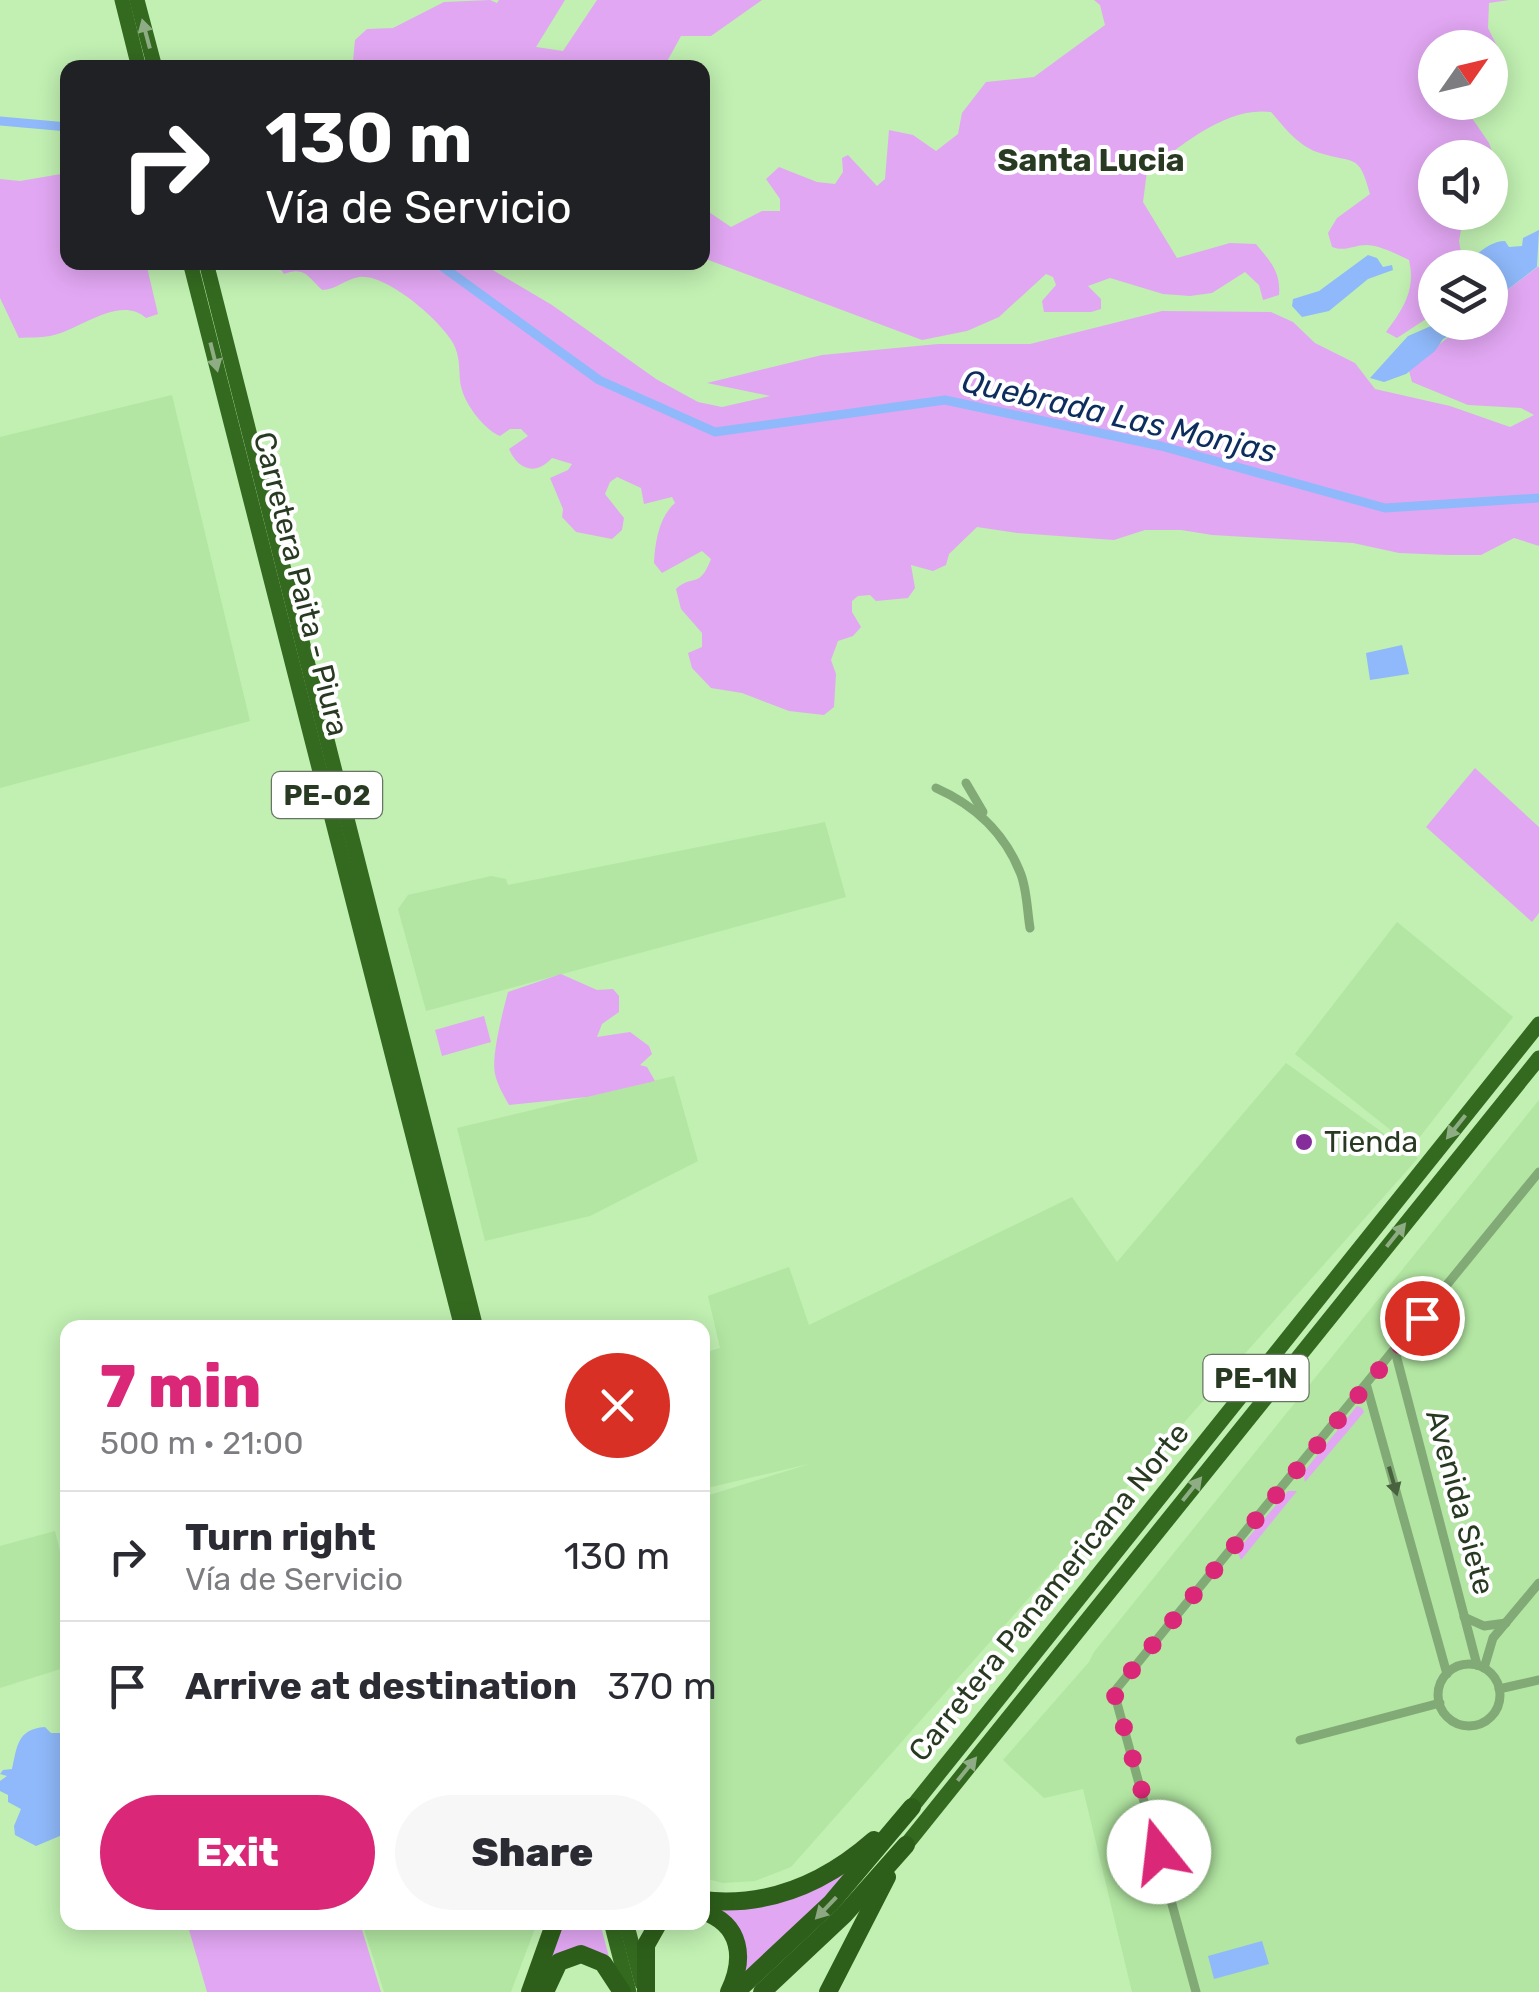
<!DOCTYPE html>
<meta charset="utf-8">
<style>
:root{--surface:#fff;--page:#f7f7f7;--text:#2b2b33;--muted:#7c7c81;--line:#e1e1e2;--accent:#db2777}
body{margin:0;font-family:Rubik,sans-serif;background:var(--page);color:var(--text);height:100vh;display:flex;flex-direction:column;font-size:38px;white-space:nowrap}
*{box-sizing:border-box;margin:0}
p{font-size:32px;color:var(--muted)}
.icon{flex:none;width:55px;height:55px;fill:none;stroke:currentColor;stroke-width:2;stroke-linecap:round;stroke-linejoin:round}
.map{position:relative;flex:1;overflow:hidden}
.drawer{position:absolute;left:60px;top:1320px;width:650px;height:610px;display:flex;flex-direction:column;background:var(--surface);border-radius:20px;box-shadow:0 5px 25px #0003}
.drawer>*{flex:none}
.top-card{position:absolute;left:60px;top:60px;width:650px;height:210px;border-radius:20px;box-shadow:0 5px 25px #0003;background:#202124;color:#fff;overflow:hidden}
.needle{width:65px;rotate:56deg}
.tools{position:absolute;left:1418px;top:30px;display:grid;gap:20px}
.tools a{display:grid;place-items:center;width:90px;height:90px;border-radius:50%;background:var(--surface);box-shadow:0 5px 25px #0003;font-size:50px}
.pin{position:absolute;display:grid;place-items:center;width:85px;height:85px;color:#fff;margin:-42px;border:5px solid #fff;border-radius:50%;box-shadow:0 2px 10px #0007}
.me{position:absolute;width:110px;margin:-55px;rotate:344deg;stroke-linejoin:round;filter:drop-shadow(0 0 8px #0008)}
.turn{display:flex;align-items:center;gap:35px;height:210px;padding:0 40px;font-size:45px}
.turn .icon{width:130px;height:130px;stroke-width:2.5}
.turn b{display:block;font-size:70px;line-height:85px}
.round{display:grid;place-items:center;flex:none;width:105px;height:105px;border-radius:52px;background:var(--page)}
.overview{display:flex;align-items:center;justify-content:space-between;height:170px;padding:0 40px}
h1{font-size:60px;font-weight:800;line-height:75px;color:var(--accent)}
.action{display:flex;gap:20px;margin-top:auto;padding:20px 40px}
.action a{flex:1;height:115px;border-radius:60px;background:var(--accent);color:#fff;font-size:40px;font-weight:800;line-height:115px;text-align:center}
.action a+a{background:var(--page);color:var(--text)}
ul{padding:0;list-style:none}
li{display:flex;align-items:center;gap:30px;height:130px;padding:0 40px;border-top:2px solid var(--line)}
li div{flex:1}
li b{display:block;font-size:38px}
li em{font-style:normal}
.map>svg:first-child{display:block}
.built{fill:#b2e6a2}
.green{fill:#e2a7f3}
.water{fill:#8fb9fa}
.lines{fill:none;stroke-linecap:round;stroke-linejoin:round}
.canal{stroke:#8fb9fa;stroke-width:9}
.minor{stroke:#82aa76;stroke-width:9}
.trunk{stroke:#346a20;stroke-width:15}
.motorway{stroke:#2d5f1a;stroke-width:18}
.oneway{fill:#8fad84}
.oneway2{fill:#48613f}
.oneway3{fill:#8ca781}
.route{stroke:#db2777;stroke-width:18;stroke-dasharray:0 32.4}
.poi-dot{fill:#842d9b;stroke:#fff;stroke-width:4}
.labels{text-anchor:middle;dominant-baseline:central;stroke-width:8;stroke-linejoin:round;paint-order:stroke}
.shield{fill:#fff;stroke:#687564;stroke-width:2.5}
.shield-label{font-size:28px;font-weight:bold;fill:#283a22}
.street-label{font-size:30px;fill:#283a22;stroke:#fff}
.poi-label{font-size:30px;fill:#283a22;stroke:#fff;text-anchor:start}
.neighbourhood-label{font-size:32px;font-weight:bold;fill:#283a22;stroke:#fff}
.water-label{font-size:32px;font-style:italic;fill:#0c2d5e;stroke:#fff}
</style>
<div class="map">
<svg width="1539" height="1992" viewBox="0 0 1539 1992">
<rect width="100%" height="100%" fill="#c1f0b2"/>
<g class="built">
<path d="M172 395 250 721 0 788V437Z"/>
<path d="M825 822 846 897 426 1011 398 909 408 895 491 876 506 879 508 885Z"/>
<path d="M1397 922 1513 1017 1412 1147 1295 1054Z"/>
<path d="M1286 1063 1418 1158 791 1867 755 1881 723 1883 703 1878V1497L809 1464 703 1489V1353L720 1348 708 1296 789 1267 809 1325 1072 1197 1117 1262Z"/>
<path d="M674 1076 698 1161 590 1216 485 1241 457 1128Z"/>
<path d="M1539 1100V1992H1132L1083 1789 1044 1798 1003 1760 1089 1662 1094 1652Z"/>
<path d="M55 1531 67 1579V1667L0 1688V1546Z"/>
<path d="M362 1923V1922L537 1923 511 1992H384Z"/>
</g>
<g class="green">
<path d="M490 0 497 3 499 0H565L536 47 563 51 597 0H762L711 36H681L664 67H632L621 61 608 68H356L353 61 355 40 367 29 393 28 444 2Z"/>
<path d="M1094 0H1509L1489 3 1488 28 1501 54 1490 85V48H1435V102L1481 103 1472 118 1489 143 1499 170 1490 179V158H1435V212L1464 213 1459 241 1462 259 1455 267 1435 268V313L1397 338 1386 332C1403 309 1416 290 1409 260 1396 254 1382 246 1367 245 1353 245 1346 252 1332 247L1328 233 1337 218 1370 194C1359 152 1354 164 1320 153 1299 147 1285 128 1271 112 1226 106 1181 146 1147 171L1143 202 1177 258 1230 243 1256 244C1270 261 1281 272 1279 295L1263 300 1259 285 1245 272 1212 293 1190 296 1163 294 1110 278 1088 286 1101 299V309L1091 312H1044L1042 301 1056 285 1053 277 1046 274 999 317 967 331 922 340 703 258V208L731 227 762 211H780V199L766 179 779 167 817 182 835 184 843 172 842 158 848 155 877 186 885 179 889 130 913 135 936 151 958 134 962 113 986 82 1034 77 1105 25 1100 5Z"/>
<path d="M67 173 68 262 146 263 158 314 146 318C119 294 79 331 50 336 40 338 29 337 19 338L0 298V179L20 181Z"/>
<path d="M276 263H481L552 305 656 379 698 402 722 407 770 396 707 383 822 355 938 344H1030L1162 311 1271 312 1293 322 1315 343 1355 363 1375 389 1450 406 1510 427 1534 415 1521 408 1468 405 1412 382 1409 371C1435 350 1455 323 1490 322V303L1539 266V546L1514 538 1481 555H1448L1399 553 1353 543 1212 535 1181 530H1145L1114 540 1017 533 977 527 949 554 946 565 933 571 911 565 915 588 908 598 876 601 870 595 858 596 852 601V612L861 627 853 636 838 641 831 660 836 674 834 707 824 715 789 711 742 693 711 688 692 668 688 653 702 647V633L681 609 676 589C693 573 699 590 711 559L702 551 662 573 654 563C655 542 659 517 675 503L672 497 644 504 641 488 617 477 610 482 605 494 624 518 622 530 612 539 576 532 562 517 563 509 550 478 568 470 572 464 552 458C536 476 518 470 509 449L528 436 521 429H510L500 436C483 429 461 400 460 380 459 368 460 356 453 343 440 320 386 273 359 277 345 279 336 290 322 290 308 277 305 266 284 274Z"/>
<path d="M1475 768 1539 827V913L1532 922 1426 827Z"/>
<path d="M561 974 597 990 613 989 619 996V1012L602 1024 597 1037 630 1032 649 1046 652 1054 640 1065 647 1067 655 1081 587 1097 509 1105C504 1096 497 1084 495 1074 491 1056 503 1011 508 992Z"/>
<path d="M484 1016 491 1042 442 1056 435 1030Z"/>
<path d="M1357 1406 1362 1408 1364 1412 1305 1482 1303 1473Z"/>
<path d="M1288 1491H1297L1241 1560 1237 1551Z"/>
<path d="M853 1864 820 1902 739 1980 744 1965 710 1905Z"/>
<path d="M187 1923H360L381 1992H207Z"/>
<path d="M560 1923H600L610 1961 604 1955 544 1968Z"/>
</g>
<g class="water">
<path d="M1539 230 1537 267 1490 303V268L1465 266C1476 255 1489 241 1505 241L1509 247 1522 246 1523 238Z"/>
<path d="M1368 255 1377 258 1383 267 1392 265 1393 270 1368 279 1329 311 1302 317 1292 306 1293 299 1319 291Z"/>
<path d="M1438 323H1472L1443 339 1435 351 1406 374 1384 382 1370 378 1408 336Z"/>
<path d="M1402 645 1409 674 1370 680 1366 653Z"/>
<path d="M45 1727 51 1733H63L67 1737V1833L36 1846 15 1835 14 1826 21 1809 8 1802V1795L0 1791V1781L7 1776 0 1774 3 1770 12 1769C17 1747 17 1729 45 1727Z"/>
<path d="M1262 1941 1269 1964 1214 1979 1208 1956Z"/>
</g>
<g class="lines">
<g class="canal">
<path d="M0 121 68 127"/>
<path d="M436 262 599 380 715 432 945 400 1161 446 1385 508 1539 498"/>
</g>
<g class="minor">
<path d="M966 783 983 812"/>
<path d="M936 788C974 805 1004 832 1020 872 1027 888 1027 910 1030 928"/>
<path d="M1395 1351 1477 1665"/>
<path d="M1367 1387 1447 1674"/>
<path d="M1464 1617 1484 1626 1506 1623"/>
<circle cx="1469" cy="1695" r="31"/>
<path d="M1484 1668 1493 1638 1539 1583"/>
<path d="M1499 1689 1539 1680"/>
<path d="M1300 1740 1440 1703"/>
<path d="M1196 1992 1114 1692 1539 1172"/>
</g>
<g class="trunk">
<path d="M122 0 139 68"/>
<path d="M137 0 155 68"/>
<path d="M190 262 462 1328"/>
<path d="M206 262 476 1328"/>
<path d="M912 1807 1539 1024"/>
<path d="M906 1845 1539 1058"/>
<path d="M611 1922 629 1992"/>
<path d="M626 1922 642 1983"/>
</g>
<g class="motorway">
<path d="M702 1900C769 1908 825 1883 874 1840"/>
<path d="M702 1911C742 1924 745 1959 729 1992"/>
<path d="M530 1992 555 1922"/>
<path d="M545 1992 559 1962 581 1954 603 1963 622 1992"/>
<path d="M646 1992V1945L659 1922"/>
<path d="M736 1992 831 1903 912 1807"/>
<path d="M762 1992 844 1915 906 1845"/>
<path d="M828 1992 887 1877"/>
</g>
</g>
<defs><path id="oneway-solid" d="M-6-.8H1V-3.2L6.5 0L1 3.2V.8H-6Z" transform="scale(2.5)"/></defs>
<g class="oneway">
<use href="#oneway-solid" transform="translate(146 34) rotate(-105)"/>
<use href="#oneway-solid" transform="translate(214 357) rotate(76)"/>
<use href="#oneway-solid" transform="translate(1456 1127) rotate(129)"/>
<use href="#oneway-solid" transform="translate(1396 1235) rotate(-51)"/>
<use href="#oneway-solid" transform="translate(1192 1489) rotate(-51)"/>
<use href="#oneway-solid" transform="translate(967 1769) rotate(-51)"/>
</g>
<use class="oneway2" href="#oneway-solid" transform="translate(1393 1481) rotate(74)"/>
<use class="oneway3" href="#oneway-solid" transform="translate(826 1908) rotate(134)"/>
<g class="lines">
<path class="route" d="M1159 1852 1114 1692 1422 1318"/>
</g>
<circle class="poi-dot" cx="1304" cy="1142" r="10"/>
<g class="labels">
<g class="shield">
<rect x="272" y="772" width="110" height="46" rx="8"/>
<rect x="1203.5" y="1355" width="105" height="46" rx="8"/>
</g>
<g class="shield-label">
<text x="327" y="795">PE-02</text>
<text x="1256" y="1378">PE-1N</text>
</g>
<g class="street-label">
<text transform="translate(301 584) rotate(76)">Carretera Paita - Piura</text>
<text transform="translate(1460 1502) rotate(75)">Avenida Siete</text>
<text transform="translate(1049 1592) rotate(-51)">Carretera Panamericana Norte</text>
</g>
<g class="poi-label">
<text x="1324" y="1142">Tienda</text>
</g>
<g class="neighbourhood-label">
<text x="1091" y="160">Santa Lucia</text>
</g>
<g class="water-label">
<text transform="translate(1119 416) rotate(13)">Quebrada Las Monjas</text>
</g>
</g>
</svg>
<div class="tools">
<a><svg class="needle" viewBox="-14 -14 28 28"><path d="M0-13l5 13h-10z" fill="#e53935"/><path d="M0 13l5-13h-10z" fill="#7c7c81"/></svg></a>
<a><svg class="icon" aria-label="sound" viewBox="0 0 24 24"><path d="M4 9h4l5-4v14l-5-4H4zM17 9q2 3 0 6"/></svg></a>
<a><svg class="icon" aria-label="layers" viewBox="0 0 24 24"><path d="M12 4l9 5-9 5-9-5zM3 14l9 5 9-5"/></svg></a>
</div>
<div class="pin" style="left:1422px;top:1318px;background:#d93025"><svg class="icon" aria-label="arrive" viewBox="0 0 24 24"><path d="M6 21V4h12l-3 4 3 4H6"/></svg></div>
<svg class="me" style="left:1159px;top:1852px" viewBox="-20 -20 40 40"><circle r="19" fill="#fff"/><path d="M0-13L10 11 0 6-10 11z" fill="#db2777"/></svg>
<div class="top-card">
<div class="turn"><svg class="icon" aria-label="right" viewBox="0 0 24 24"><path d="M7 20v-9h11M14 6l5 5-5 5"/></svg><div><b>130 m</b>Vía de Servicio</div></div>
</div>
<section class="drawer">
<div class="overview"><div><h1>7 min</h1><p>500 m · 21:00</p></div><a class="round" style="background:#d93025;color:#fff"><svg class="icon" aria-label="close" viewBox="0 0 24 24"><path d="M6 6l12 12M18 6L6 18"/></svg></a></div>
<ul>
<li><svg class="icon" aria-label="right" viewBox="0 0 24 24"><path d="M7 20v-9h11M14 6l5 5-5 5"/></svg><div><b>Turn right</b><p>Vía de Servicio</p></div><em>130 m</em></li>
<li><svg class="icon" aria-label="arrive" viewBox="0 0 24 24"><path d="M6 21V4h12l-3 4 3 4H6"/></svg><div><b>Arrive at destination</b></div><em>370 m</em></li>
</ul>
<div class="action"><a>Exit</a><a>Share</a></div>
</section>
</div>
